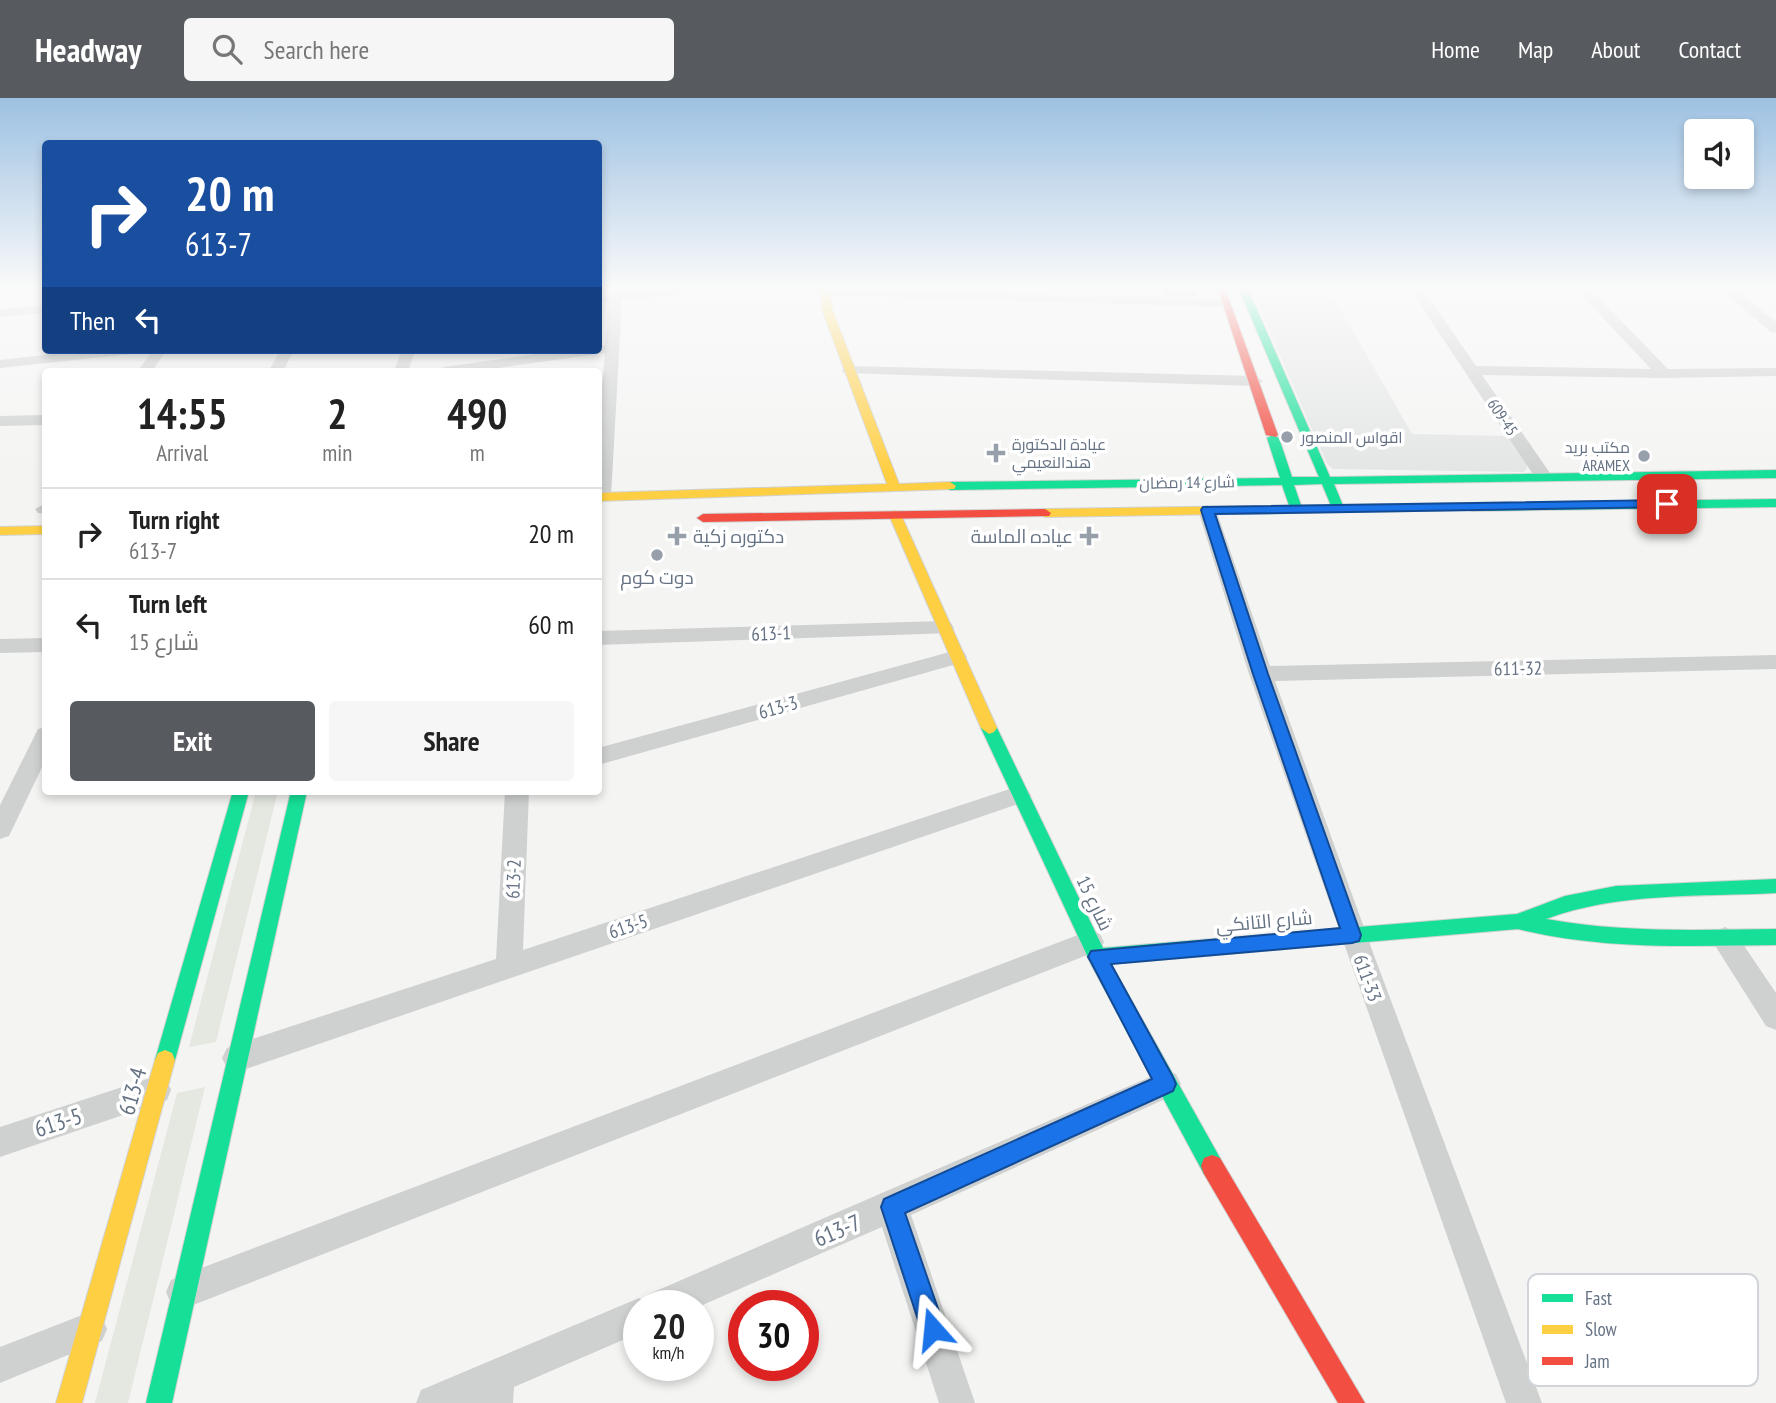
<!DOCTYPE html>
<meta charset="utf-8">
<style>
:root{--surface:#fff;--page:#f6f6f6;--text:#222;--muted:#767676;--line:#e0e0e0;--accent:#575b5f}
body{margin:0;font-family:"PT Sans Narrow",Cairo,sans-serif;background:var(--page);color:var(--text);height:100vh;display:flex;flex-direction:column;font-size:26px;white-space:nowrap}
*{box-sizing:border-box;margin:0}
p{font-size:23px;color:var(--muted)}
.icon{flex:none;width:38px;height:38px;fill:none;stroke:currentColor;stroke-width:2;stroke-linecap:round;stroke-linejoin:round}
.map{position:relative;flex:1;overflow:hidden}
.panel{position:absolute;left:42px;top:270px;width:560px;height:427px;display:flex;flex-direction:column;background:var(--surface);border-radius:7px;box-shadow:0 4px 10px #0003}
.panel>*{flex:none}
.banner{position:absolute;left:42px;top:42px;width:560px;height:214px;border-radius:7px;box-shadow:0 4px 10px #0003;background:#1a4fa0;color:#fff;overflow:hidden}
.tools{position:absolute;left:1684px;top:21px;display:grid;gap:14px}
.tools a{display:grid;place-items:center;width:70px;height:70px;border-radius:7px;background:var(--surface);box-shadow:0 4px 10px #0003;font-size:35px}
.speed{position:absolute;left:623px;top:1192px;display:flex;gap:14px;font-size:35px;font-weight:700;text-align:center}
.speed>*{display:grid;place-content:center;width:91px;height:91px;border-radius:50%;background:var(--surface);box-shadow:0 4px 10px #0003;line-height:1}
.speed small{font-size:18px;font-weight:400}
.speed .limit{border:10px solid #d22;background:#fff;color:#111}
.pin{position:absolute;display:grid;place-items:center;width:60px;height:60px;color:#fff;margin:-30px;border-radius:14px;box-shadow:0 4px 10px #0006}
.me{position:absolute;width:77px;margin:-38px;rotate:342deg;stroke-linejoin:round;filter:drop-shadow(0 0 5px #0008)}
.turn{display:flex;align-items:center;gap:24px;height:147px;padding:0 28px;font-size:32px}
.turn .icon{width:91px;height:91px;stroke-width:2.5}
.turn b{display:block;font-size:49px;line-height:60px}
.then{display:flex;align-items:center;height:66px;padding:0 28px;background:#0003;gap:14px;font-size:26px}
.eta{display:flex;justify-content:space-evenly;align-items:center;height:119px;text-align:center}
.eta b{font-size:42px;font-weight:700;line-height:49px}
.cta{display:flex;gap:14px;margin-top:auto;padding:14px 28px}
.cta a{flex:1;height:80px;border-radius:7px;background:var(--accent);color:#fff;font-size:28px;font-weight:700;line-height:80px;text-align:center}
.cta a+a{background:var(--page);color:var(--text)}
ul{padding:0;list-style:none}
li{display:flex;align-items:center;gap:21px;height:91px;padding:0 28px;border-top:2px solid var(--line)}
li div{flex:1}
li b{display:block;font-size:26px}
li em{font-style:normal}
header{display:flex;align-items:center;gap:42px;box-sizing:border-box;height:98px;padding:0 35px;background:var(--accent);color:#fff}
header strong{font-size:33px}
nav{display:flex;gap:38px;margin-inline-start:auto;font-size:24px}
.search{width:490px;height:63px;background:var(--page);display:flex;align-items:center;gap:18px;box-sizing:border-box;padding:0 24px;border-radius:7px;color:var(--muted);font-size:26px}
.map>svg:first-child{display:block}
.built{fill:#e4e6e5}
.green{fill:#e4e8e1}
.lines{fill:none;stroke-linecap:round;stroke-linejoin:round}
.fast-casing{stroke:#d1d2d2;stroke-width:2}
.slow-casing{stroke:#d1d2d2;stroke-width:2}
.jam-casing{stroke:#d1d2d2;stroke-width:2}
.street{fill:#cfd0d0;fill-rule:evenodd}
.fast{fill:#16e098;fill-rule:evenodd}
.slow{fill:#ffcf43;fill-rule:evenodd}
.jam{fill:#f24e42;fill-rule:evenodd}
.wall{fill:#b2b3b3}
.route{fill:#1a73e8;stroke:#114b97;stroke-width:2}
.poi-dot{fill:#97a0aa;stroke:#fff;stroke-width:2.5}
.labels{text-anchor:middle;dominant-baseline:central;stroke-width:7;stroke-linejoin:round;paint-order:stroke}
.far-street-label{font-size:16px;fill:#657283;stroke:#fff}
.far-poi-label{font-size:16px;fill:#657283;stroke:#fff;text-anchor:start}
.poi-label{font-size:19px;fill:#657283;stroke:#fff;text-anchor:start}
.street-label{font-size:19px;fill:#657283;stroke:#fff}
.near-street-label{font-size:23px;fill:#657283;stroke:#fff}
.key{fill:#fff;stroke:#d1d5da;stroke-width:2}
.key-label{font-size:19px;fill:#657283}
</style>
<header>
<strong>Headway</strong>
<div class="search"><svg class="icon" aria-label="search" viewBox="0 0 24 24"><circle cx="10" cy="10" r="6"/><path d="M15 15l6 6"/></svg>Search here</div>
<nav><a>Home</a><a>Map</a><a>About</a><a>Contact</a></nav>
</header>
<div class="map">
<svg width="1776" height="1305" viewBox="0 0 1776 1305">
<rect width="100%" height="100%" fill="#f4f5f3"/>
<path class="built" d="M1251 191H1329L1412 336 1510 338 1526 363 1527 370 1524 374 1333 371 1327 366Z"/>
<g class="green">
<path d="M256 693H278L216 944 189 949Z"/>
<path d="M205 989 128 1305H95L177 995Z"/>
</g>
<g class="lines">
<g class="fast-casing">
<g id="fast">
<path d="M1239 191H1248L1330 379 1776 372V380L1334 386 1344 410 1338 414 1332 410 1322 386 1294 387 1302 410 1296 414 1290 410 1282 387 950 392 944 388 950 384 1280 380 1267 340 1273 337 1279 340 1292 379H1319Z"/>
<path d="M1776 401V409L1472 413 1466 409 1472 405Z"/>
<path d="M989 624 997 630 1103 850 1517 816 1565 798 1616 788 1776 781V795C1700 799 1618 794 1546 821 1623 835 1698 832 1776 831V847C1689 848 1604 852 1518 831L1111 866 1220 1060 1223 1068 1220 1076 1212 1079 1204 1076 1091 866 981 630Z"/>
<path d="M233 693H249L175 962 172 969 165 972 158 969 155 962Z"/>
<path d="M291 693H307L172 1305H146Z"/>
</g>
</g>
<g class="slow-casing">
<g id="slow">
<path d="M820 191H829L833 214 899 386 950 384 956 388 954 391 598 403V395L887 386 823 214Z"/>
<path d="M1472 405 1478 409 1476 412 1045 419 1039 415 1045 411Z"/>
<path d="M895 413 901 417 997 630 994 634 989 636 981 630 889 417Z"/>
<path d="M46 428V436L0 437V429Z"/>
<path d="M165 952 172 955 175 962 82 1305H56L155 962 158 955Z"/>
</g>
</g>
<g class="jam-casing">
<g id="jam">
<path d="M1218 191 1226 193 1278 337 1276 339 1266 337Z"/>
<path d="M1045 411 1051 415 1049 418 703 424 697 420 703 416Z"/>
<path d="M1212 1057 1220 1060 1365 1305H1338L1204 1076 1201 1068 1204 1060Z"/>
</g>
</g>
<g class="street">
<path d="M659 191H699L692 195 622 202 611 399 608 403H598V334L605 255 476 273H437L444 269 565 252H598V248L605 247 609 204 598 205V197Z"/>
<path d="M820 191 1226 201 1233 205 1226 209 825 197 820 196Z"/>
<path d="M1410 191H1423L1476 268 1651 271 1576 191H1590L1668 271 1776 270V278L1664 280 1482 277 1552 378 1543 383 1534 378Z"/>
<path d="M1720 191H1735L1776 224V235L1771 234Z"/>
<path d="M46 207V215L0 219V211Z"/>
<path d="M90 252H138L131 256 0 270V262Z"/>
<path d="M153 252H167L152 273H138Z"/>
<path d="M280 252H294L283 273H269Z"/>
<path d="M402 252H416L408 273H394Z"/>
<path d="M849 268 1255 278 1263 283 1255 288 844 275 842 272 844 269Z"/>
<path d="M46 317V327L0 328V318Z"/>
<path d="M46 405V416L38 415 35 411Z"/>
<path d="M1207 407 1216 412 1270 568 1776 557V571L1275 583 1375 860 1542 1305H1506L1249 576 1198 412Z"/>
<path d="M944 523 951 525 954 530 951 535 598 547V533Z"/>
<path d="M46 540V554L0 555V541Z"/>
<path d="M957 552 964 554 967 559 964 564 598 667V650Z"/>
<path d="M46 629V661L9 738 0 741V707L38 631Z"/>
<path d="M1019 688 1027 691 1031 697 1027 703 237 974 227 970 222 960 227 950 237 946 496 861 505 693H529L523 852Z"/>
<path d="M1725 829 1734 833 1776 895V932L1766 928 1716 849 1712 841 1716 833Z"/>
<path d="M1091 832 1100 836 1104 844 1100 852 183 1211 171 1206 166 1194 171 1182 183 1177Z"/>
<path d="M1166 972 1176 976 1181 986 1176 996 911 1117 975 1305H939L882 1129 698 1209 639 1208V1235L514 1289 513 1305H416L421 1292 639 1200 646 1203 649 1196Z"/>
<path d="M156 978 167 982 171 992 167 1002 0 1059V1029Z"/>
<path d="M90 1214 102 1219 107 1231 102 1243 0 1285V1249Z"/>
</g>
<use href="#fast" class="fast"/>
<use href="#slow" class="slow"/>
<use href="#jam" class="jam"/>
</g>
<path class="wall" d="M1162 191H1197L1195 198 1164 197Z"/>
<linearGradient id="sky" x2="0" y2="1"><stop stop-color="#9dc1e2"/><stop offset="0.51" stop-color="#fafafa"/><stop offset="1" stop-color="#fafafa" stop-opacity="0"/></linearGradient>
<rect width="1776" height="373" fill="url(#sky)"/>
<path class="route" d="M1667 402 1673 406 1671 409 1215 416 1268 576 1361 837 1359 843 1352 845 1111 866 1173 979 1176 986 1173 993 905 1115 945 1231 941 1240 933 1244 924 1240 881 1109 884 1101 1152 981 1091 864 1088 859 1091 853 1340 830 1253 576 1201 412 1203 409Z"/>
<g class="poi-dot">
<circle cx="1287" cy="339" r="7"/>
<path d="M992.5 344.5h7v7h7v7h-7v7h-7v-7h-7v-7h7z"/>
<circle cx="1644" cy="358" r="7"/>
<path d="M673.5 427.5h7v7h7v7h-7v7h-7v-7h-7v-7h7z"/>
<path d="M1085.5 427.5h7v7h7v7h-7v7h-7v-7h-7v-7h7z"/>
<circle cx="657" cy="457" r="7"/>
</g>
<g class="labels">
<g class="far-street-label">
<text transform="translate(1503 319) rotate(56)">609-45</text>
<text transform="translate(1187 384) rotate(-1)">شارع 14 رمضان</text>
</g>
<g class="far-poi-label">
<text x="1301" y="339">اقواس المنصور</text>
<text x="1012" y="346">عيادة الدكتورة<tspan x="1012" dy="18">هندالنعيمي</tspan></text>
<text x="1630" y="349" text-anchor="end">مكتب بريد<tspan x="1630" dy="18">ARAMEX</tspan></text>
</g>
<g class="poi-label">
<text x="693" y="438">دكتوره زكية</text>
<text x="1073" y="438" text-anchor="end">عياده الماسة</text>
<text x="657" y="479" text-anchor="middle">دوت كوم</text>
</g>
<g class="street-label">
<text transform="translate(771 535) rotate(-2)">613-1</text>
<text transform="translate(1518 570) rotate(-1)">611-32</text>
<text transform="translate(778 609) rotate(-16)">613-3</text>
<text transform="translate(513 781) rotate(-88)">613-2</text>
<text transform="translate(1095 805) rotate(64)">شارع 15</text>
<text transform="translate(1264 823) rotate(-5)">شارع التانكي</text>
<text transform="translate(628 828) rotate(-19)">613-5</text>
<text transform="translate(1368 880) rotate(70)">611-33</text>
</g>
<g class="near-street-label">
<text transform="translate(132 993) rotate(-74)">613-4</text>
<text transform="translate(58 1024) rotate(-18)">613-5</text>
<text transform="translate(837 1132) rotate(-23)">613-7</text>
</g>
</g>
<rect x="1528" y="1176" width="230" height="112" rx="10" class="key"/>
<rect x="1542" y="1196" width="31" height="8" fill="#16e098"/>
<rect x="1542" y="1227" width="31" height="9" fill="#ffcf43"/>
<rect x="1542" y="1259" width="31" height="8" fill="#f24e42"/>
<g class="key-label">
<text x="1585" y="1207">Fast</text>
<text x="1585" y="1238">Slow</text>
<text x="1585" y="1270">Jam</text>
</g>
</svg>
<div class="tools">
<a><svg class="icon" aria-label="sound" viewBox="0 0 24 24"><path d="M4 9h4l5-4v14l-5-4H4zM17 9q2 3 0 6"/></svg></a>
</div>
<div class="speed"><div>20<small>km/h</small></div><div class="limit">30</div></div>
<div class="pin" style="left:1667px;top:406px;background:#d93025"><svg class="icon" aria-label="arrive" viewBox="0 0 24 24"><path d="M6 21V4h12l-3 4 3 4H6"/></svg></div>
<svg class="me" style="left:933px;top:1231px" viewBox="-20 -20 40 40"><path d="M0-17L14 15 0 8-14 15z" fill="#1a73e8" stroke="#fff" stroke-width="4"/></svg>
<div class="banner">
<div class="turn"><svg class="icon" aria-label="right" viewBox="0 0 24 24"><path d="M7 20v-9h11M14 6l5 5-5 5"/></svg><div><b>20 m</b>613-7</div></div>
<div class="then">Then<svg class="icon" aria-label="left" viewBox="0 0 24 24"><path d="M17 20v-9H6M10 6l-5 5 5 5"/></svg></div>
</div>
<section class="panel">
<div class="eta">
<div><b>14:55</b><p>Arrival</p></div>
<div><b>2</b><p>min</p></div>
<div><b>490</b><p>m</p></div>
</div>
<ul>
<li><svg class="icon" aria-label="right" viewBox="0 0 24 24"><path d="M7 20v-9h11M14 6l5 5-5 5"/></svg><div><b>Turn right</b><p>613-7</p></div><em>20 m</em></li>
<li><svg class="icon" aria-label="left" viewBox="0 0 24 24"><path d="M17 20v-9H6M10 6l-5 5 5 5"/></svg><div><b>Turn left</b><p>شارع 15</p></div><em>60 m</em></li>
</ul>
<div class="cta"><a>Exit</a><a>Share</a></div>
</section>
</div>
